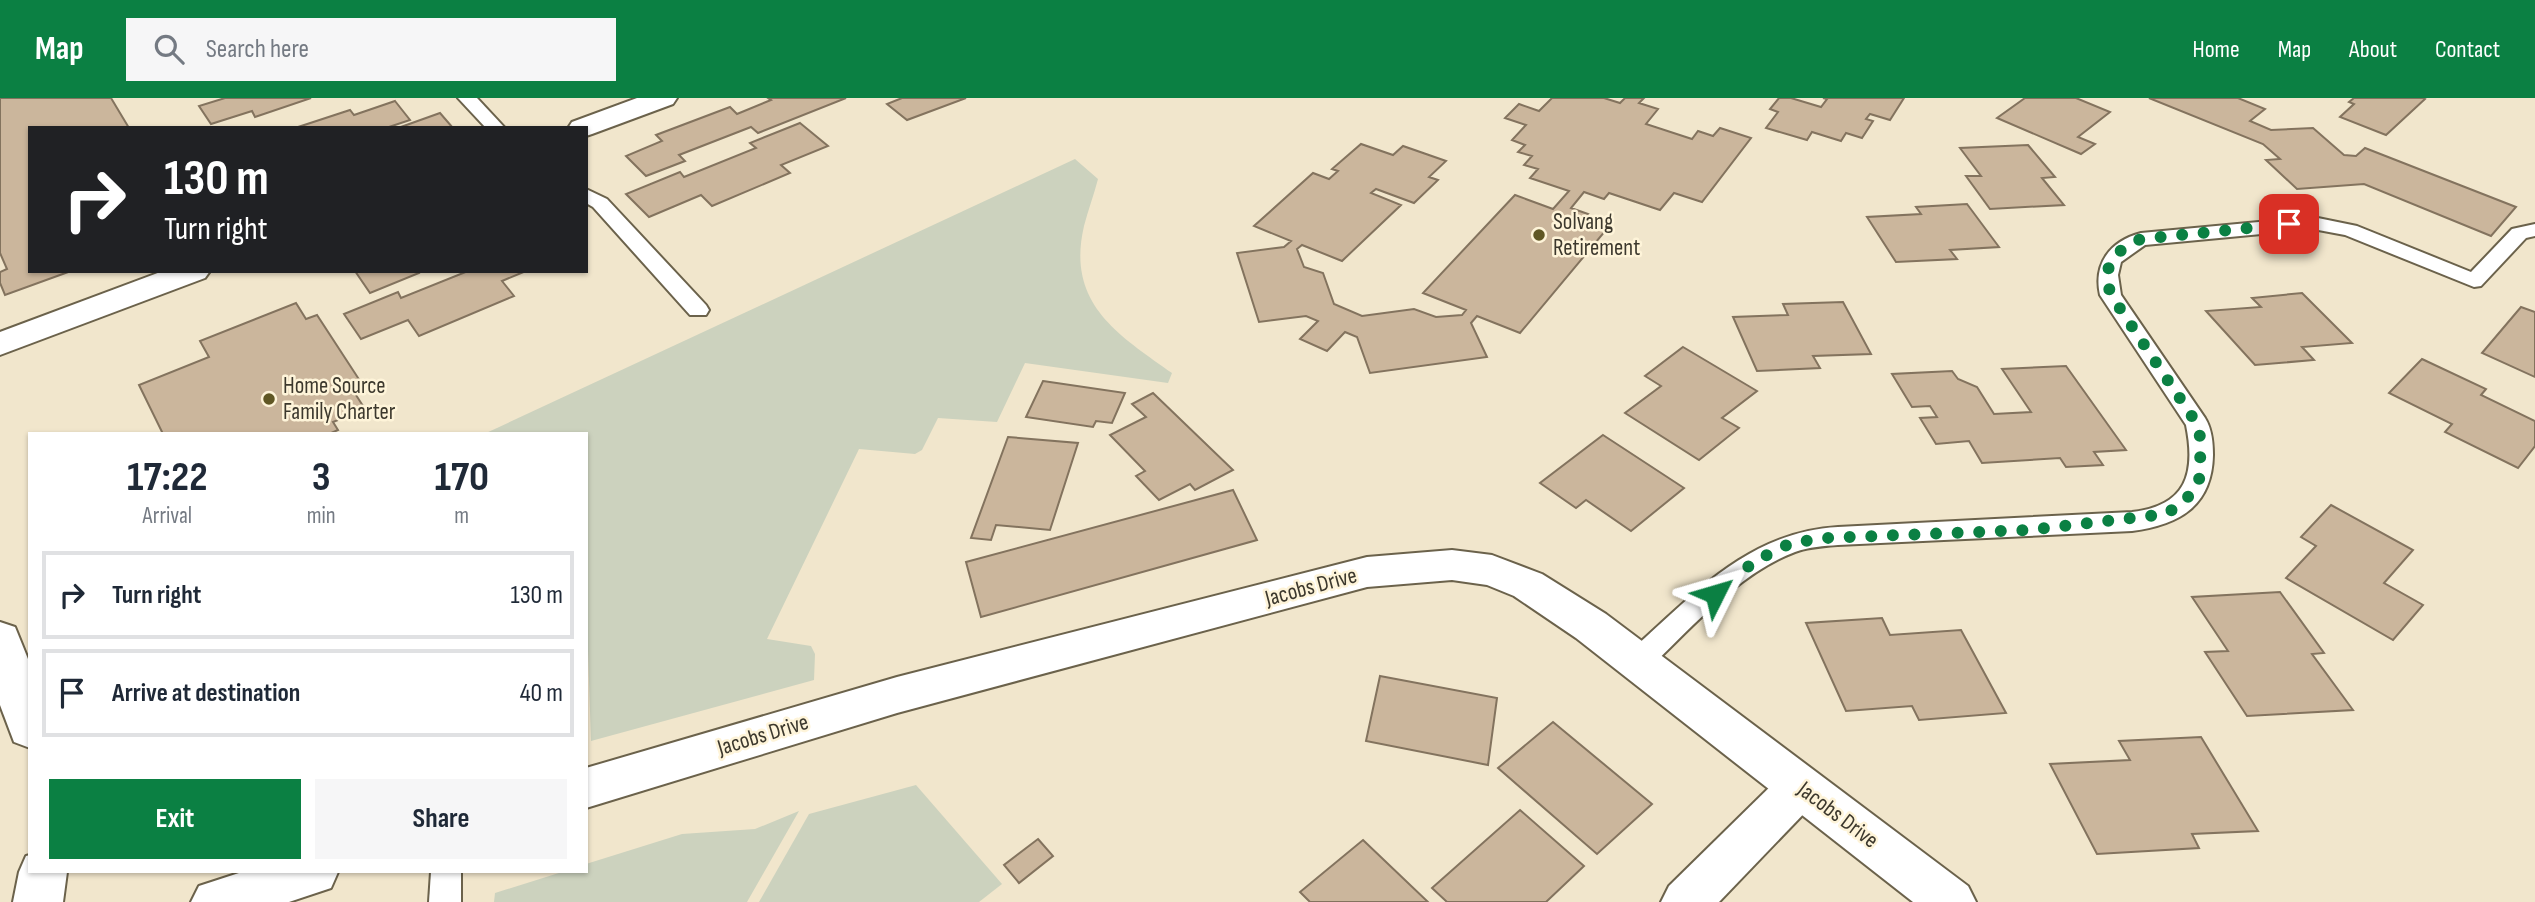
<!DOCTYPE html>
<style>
:root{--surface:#fff;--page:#f6f6f7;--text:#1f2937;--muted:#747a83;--line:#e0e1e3;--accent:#0b8043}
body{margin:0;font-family:"Sofia Sans Condensed",sans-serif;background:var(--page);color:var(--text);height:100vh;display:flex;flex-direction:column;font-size:26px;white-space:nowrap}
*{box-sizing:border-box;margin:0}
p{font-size:23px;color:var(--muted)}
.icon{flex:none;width:38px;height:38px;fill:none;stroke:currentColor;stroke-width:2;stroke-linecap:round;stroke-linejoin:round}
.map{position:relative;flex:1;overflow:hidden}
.drawer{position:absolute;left:28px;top:334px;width:560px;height:441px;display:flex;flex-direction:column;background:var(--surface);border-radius:0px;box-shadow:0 2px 5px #0004}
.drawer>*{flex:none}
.banner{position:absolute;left:28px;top:28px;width:560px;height:147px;border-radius:0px;box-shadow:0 2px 5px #0004;background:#202124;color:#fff;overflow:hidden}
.pin{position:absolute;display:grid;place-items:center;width:60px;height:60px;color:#fff;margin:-30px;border-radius:14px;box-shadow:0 4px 10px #0006}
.me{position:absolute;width:77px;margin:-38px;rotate:50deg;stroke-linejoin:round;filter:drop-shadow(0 0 5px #0008)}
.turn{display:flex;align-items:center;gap:24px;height:147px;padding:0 21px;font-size:32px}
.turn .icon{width:91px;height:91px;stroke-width:2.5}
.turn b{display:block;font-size:49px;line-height:60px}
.eta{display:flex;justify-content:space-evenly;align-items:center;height:119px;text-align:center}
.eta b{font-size:42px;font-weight:700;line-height:49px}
.primary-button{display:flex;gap:14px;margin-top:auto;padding:14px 21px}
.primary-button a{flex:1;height:80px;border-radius:0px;background:var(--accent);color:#fff;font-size:28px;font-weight:700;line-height:80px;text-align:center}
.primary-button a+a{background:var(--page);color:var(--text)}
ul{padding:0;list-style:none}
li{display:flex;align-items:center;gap:21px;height:88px;margin:0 14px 10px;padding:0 7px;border:4px solid var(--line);border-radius:0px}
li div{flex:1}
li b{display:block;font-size:26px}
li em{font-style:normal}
header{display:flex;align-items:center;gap:42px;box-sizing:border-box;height:98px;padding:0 35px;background:var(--accent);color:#fff}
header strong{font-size:33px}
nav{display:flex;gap:38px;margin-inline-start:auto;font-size:24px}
.search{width:490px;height:63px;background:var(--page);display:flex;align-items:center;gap:18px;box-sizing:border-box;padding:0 24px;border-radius:0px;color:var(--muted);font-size:26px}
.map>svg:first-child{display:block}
.green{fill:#ccd2be}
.building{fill:#cbb69c;stroke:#83735e;stroke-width:2}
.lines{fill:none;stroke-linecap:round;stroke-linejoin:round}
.service-casing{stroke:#6b624b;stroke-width:4}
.minor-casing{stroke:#6b624b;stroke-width:4}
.tertiary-casing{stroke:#6b624b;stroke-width:4}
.service{fill:#fff;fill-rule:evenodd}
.minor{fill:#fff;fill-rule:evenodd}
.tertiary{fill:#fff;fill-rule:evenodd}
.route{stroke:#0b8043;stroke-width:12;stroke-dasharray:0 21.6}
.poi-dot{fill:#605724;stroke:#fef4d9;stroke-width:2.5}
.labels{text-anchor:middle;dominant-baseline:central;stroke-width:5;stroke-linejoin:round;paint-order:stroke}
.poi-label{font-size:23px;fill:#3c382d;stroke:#fef4d9;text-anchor:start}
.street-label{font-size:23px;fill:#3c382d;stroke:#fef4d9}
</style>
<header>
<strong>Map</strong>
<div class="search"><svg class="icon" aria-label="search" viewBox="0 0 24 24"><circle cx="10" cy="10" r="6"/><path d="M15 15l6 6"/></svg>Search here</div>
<nav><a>Home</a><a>Map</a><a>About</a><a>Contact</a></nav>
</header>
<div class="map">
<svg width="2535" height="804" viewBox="0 0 2535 804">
<rect width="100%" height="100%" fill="#f1e6cc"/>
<g class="green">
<path d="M1075 61 1098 81C1094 97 1088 112 1084 128 1066 205 1117 236 1172 275L1168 285 1025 265 997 324 938 320 922 352 915 356 859 351 767 541 811 548 815 556 814 582 591 643 586 493V336H484Z"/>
<path d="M916 687 1002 786 979 804H759L809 716Z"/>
<path d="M799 713 747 804H494L495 795 562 774H586V766L682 736 755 731Z"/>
</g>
<g class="building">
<path d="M0 0H111L129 30H30V173H71L5 197 0 185V174L7 171 0 155Z"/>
<path d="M225 0H311L255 19 252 13 211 26 199 8Z"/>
<path d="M768 0H846L758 35 751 29 679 57 685 63 646 78 626 58 662 43 656 37 730 9 737 16 771 2Z"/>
<path d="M902 0H966L907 22 887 6Z"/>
<path d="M1552 0H1604L1620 5 1625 0H1644L1639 5 1658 11 1646 26 1692 41 1698 33 1713 38 1720 30 1751 40 1702 104 1674 95 1660 112 1609 95 1604 101 1584 94 1571 110 1588 116 1582 123 1606 132 1520 235 1477 218 1471 225 1487 259 1370 275 1357 239 1345 234 1327 253 1300 241 1318 223 1306 218 1259 224 1237 155 1284 149 1291 143 1254 128 1313 75 1329 81 1338 73 1332 71 1361 46 1393 57 1403 48 1446 63 1429 79 1438 82 1414 105 1376 91 1371 95 1401 107 1342 163 1302 147 1297 151 1304 169 1323 175 1334 206 1362 218 1414 211 1436 219 1462 217 1466 212 1423 195 1515 97 1553 111 1569 93 1530 80 1538 71 1524 67 1532 58 1518 54 1525 47 1512 42 1526 27 1505 20 1519 6 1539 13Z"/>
<path d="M1779 0H1791L1821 9 1827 1 1823 0H1904L1890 22 1870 16 1866 21 1873 23 1862 40 1846 35 1841 43 1812 34 1807 42 1766 30 1778 14 1770 11Z"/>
<path d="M2025 0H2076L2110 14 2078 39 2095 46 2081 56 1997 20Z"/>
<path d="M2149 0H2238L2265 11 2250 23 2271 32 2313 30 2344 57 2356 58 2365 50 2516 109 2491 138 2364 86 2297 91 2266 62 2280 61 2263 46Z"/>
<path d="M2354 0H2423L2425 1 2386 37 2340 19 2354 6 2349 4Z"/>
<path d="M395 3 410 22 386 30H295L350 12 354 17Z"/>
<path d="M440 15 453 30H398Z"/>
<path d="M800 25 828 48 781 67 790 75 712 108 701 97 649 119 626 96 680 74 684 79 756 50 750 45Z"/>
<path d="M2028 47 2055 79 2042 80 2064 107 1990 111 1966 78H1981L1960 50Z"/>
<path d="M1967 106 1999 149 1950 152 1957 161 1896 164 1867 119 1921 116 1916 109Z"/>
<path d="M355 173H418L419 175 370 195Z"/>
<path d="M468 173H526L502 183 514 198 419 238 408 222 361 241 344 216 398 194 401 200Z"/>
<path d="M2302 195 2352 245 2302 249 2314 262 2255 267 2206 213 2261 209 2252 200Z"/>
<path d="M1843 204 1871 256 1813 258 1820 270 1757 273 1733 219 1788 217 1783 206Z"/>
<path d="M296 205 306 221 317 217 364 289 354 294 365 311 333 324 338 332 329 336H163L139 287 209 259 200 243Z"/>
<path d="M2521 209 2535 214V279L2482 255Z"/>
<path d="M1683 249 1757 293 1722 320 1739 330 1699 362 1625 315 1661 288 1645 278Z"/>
<path d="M2422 261 2486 291 2481 297 2535 323V348L2518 370 2445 334 2452 326 2389 295Z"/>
<path d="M2066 268 2126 352 2094 354 2103 367 2066 369 2060 360 1982 365 1969 343 1936 346 1920 320 1937 319 1930 308 1912 309 1892 276 1952 273 1958 281 1977 289 1994 316 2031 314 2002 271Z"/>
<path d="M1043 283 1125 295 1112 325 1096 323 1093 329 1026 319Z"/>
<path d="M1153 295 1233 372 1195 392 1190 386 1159 402 1136 378 1145 373 1110 337 1146 319 1132 306Z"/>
<path d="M1603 337 1684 390 1631 433 1586 402 1576 410 1540 385Z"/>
<path d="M1008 339 1078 345 1050 432 996 427 991 442 971 440Z"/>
<path d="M1233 392 1257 442 981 519 966 464Z"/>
<path d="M2331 407 2413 452 2384 485 2423 507 2393 542 2286 480 2316 448 2301 439Z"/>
<path d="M2280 494 2324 555 2312 556 2353 612 2247 618 2205 554 2228 553 2192 499Z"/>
<path d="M1882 520 1890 537 1961 532 2006 615 1919 622 1912 608 1846 613 1806 525Z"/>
<path d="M1380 578 1497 600 1488 667 1366 643Z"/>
<path d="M1553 624 1652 706 1597 756 1498 670Z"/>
<path d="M2201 639 2258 733 2192 736 2199 750 2097 756 2050 666 2130 662 2119 643Z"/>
<path d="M1520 712 1584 768 1546 804H1447L1432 790Z"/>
<path d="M1038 741 1053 758 1019 785 1004 767Z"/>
<path d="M1363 742 1428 804H1310L1300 794Z"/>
</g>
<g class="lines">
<g class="service-casing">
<g id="service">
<path d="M458 0H477L505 30H486Z"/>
<path d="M586 91 607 101 706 207 709 212 706 217H690L593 109 586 105Z"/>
<path d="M2313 119 2357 128 2471 174 2512 131 2535 126V138L2526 140 2481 188 2474 189 2345 137 2313 131 2145 147 2121 164 2118 177 2121 197 2205 320C2212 331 2213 345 2213 357 2212 409 2178 427 2132 433L1838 447C1824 448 1809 449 1795 454 1737 476 1691 531 1647 572L1637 575 1627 572 1623 564 1627 556C1692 499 1747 434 1838 429L2132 414C2186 408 2196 376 2186 327L2100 197C2093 166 2110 143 2141 135Z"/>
<path d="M431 774H461V804H429Z"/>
</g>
</g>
<g class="minor-casing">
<g id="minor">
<path d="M637 0H677L673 6 592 36 586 38V30H568L572 24Z"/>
<path d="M163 173H210L205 180 0 257V234Z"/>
<path d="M1800 669 1816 675 1823 689 1816 703 1719 804H1661L1669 788 1784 675Z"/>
</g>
</g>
<g class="tertiary-casing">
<g id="tertiary">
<path d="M1452 452 1492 457 1542 476 1606 516 1968 788 1976 804H1913L1576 540 1514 498 1487 487 1452 482 1367 489 897 615 586 710V670L897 579 1367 459Z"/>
<path d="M0 524 15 529 30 566V650L14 644 0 607Z"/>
<path d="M30 757V774H67L63 804H13L19 774 26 758Z"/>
<path d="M242 774H338L331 790 289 804H191L199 788Z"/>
</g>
</g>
<use href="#service" class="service"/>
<use href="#minor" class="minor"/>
<use href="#tertiary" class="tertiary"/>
</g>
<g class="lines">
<path class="route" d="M1715 496 1755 463 1791 445 1825 440 2028 432 2166 416 2185 403 2199 384 2201 343 2197 326 2111 197C2101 167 2113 154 2141 141L2289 126"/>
</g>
<g class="poi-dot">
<circle cx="1539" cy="137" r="7"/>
<circle cx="269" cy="301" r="7"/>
</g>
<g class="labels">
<g class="poi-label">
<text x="1553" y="124">Solvang<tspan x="1553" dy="26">Retirement</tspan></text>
<text x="283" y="288">Home Source<tspan x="283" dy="26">Family Charter</tspan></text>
</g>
<g class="street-label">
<text transform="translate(1311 489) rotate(-15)">Jacobs Drive</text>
<text transform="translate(763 637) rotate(-17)">Jacobs Drive</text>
<text transform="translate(1838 717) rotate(37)">Jacobs Drive</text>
</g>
</g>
</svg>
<div class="pin" style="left:2289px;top:126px;background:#d93025"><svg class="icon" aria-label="arrive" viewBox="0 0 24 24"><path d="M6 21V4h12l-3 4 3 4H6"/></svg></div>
<svg class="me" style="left:1715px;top:496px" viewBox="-20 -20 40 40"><path d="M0-17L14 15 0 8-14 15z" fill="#0b8043" stroke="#fff" stroke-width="4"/></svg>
<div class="banner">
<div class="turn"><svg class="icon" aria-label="right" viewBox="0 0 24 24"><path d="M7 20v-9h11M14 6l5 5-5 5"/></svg><div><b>130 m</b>Turn right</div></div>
</div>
<section class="drawer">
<div class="eta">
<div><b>17:22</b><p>Arrival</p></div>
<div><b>3</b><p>min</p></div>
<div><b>170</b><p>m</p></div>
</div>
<ul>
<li><svg class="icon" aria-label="right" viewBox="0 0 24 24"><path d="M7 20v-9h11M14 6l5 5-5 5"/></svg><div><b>Turn right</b></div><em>130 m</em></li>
<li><svg class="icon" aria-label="arrive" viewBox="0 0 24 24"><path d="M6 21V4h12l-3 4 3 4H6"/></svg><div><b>Arrive at destination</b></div><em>40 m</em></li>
</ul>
<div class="primary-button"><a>Exit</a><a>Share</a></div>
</section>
</div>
